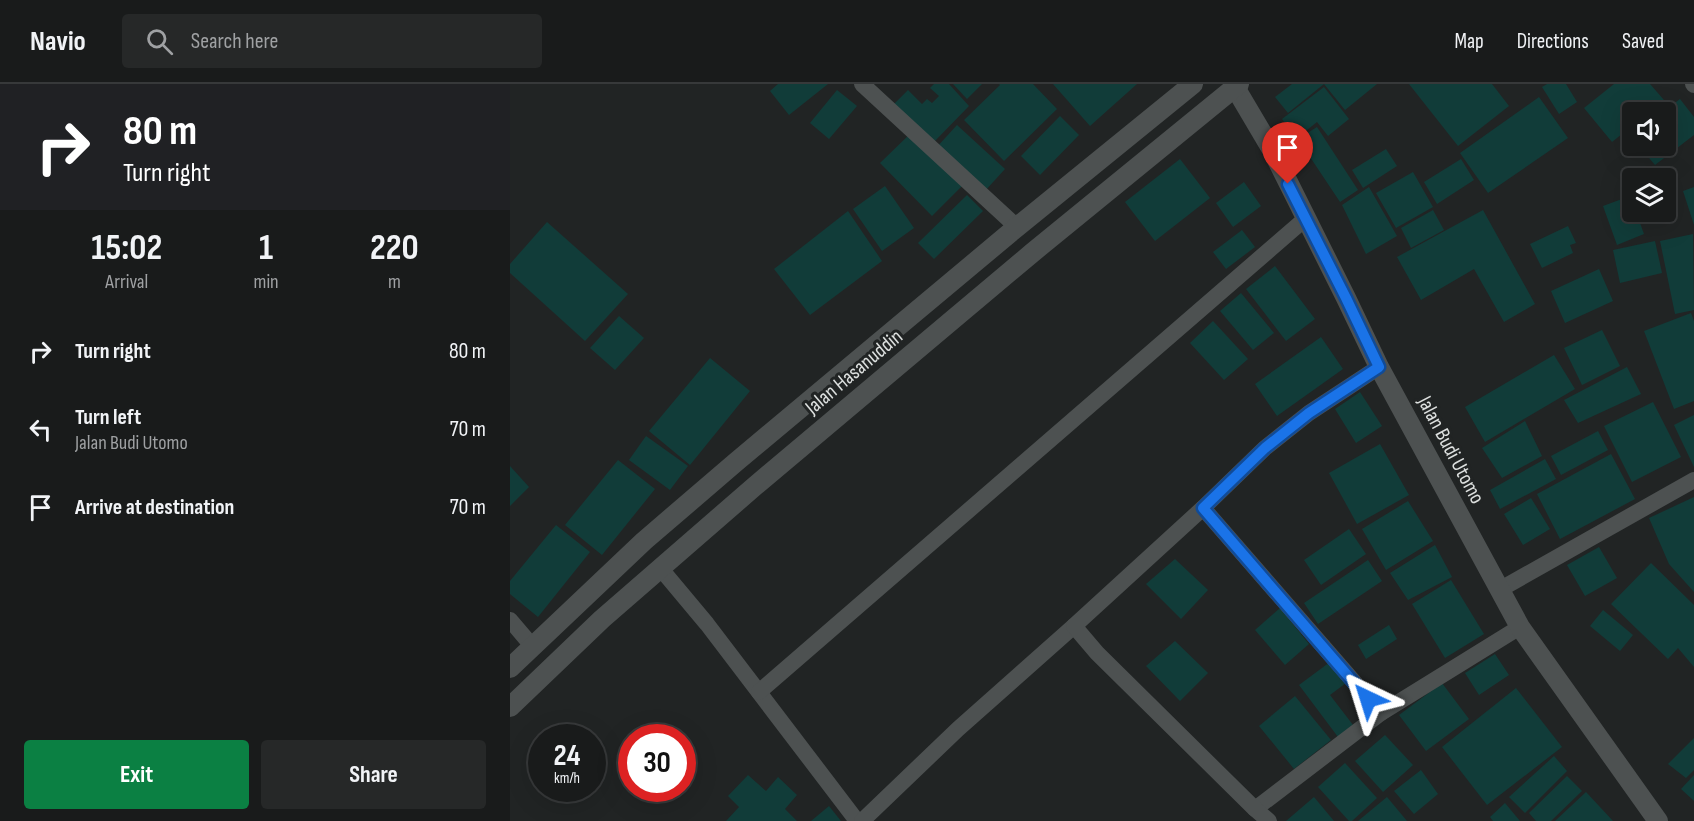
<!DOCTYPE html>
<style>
:root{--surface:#191b1b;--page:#262828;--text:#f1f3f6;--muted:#9fa1a3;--line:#37393a;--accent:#0b8043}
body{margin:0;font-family:"Sofia Sans Condensed",sans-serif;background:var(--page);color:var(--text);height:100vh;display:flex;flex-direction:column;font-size:22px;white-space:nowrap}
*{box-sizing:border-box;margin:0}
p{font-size:20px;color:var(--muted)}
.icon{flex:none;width:33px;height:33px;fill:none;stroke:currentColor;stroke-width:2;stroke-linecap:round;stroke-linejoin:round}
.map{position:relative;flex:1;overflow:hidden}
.drawer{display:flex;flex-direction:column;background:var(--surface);width:510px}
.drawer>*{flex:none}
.hud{background:#202124;color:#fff;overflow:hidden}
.buttons{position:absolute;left:1112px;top:18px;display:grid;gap:12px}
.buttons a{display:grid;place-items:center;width:54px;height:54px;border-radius:6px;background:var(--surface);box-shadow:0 6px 24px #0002,0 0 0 2px var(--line);font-size:30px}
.speed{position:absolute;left:18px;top:640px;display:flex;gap:12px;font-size:30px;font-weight:700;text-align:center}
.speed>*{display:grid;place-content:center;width:78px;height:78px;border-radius:50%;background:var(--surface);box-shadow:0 6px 24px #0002,0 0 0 2px var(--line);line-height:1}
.speed small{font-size:15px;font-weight:400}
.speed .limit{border:9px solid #d22;background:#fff;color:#111}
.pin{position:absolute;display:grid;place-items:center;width:51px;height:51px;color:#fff;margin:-62px -26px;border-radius:50% 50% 50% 0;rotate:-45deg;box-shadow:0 0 6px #0007}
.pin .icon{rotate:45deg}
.me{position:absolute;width:66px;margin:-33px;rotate:319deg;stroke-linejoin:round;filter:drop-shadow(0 0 4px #0008)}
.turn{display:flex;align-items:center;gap:21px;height:126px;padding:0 24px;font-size:27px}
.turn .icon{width:78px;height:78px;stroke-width:2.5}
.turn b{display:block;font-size:42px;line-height:51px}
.eta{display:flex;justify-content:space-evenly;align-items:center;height:102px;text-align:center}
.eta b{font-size:36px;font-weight:700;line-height:42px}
.primary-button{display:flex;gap:12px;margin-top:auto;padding:12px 24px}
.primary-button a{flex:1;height:69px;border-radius:6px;background:var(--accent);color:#fff;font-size:24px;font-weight:700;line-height:69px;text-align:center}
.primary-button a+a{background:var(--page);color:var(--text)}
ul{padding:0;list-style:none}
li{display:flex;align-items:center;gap:18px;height:78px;padding:0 24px}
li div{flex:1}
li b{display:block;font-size:22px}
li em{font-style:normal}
header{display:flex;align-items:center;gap:36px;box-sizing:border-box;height:84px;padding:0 30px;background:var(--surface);border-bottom:2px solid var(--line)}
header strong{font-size:28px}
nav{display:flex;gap:33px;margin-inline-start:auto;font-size:21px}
.search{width:420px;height:54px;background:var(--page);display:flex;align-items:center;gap:15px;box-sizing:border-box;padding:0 21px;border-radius:6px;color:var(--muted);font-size:22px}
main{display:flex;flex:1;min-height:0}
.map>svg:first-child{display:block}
.building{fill:#113c39}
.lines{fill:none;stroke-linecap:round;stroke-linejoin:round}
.minor{stroke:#4d5151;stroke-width:16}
.tertiary{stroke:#4d5151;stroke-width:20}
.route-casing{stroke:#114b97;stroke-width:15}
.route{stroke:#1a73e8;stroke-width:10}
.labels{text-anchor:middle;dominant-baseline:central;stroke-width:6;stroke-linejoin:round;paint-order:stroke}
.street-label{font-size:21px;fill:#dde0df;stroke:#212424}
</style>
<header>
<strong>Navio</strong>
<div class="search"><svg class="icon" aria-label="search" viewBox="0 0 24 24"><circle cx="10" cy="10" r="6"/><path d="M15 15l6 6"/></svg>Search here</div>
<nav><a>Map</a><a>Directions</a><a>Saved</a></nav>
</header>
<main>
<section class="drawer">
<div class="hud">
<div class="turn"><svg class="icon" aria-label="right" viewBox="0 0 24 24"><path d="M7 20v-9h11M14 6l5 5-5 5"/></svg><div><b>80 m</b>Turn right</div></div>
</div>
<div class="eta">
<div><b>15:02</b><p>Arrival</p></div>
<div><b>1</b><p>min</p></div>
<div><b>220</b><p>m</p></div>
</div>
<ul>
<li><svg class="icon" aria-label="right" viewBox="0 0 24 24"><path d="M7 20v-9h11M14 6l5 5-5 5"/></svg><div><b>Turn right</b></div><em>80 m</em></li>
<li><svg class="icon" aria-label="left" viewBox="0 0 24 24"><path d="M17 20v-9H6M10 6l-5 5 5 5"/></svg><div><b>Turn left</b><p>Jalan Budi Utomo</p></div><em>70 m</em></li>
<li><svg class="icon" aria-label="arrive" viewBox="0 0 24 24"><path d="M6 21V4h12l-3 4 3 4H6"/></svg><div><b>Arrive at destination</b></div><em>70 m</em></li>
</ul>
<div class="primary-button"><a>Exit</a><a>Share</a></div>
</section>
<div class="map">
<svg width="1184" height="737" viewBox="0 0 1184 737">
<rect width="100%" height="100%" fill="#212424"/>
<g class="building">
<path d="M268 0H318L279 31 260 7Z"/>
<path d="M424 0H439L459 22 423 59 383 21 398 6 412 20 417 15 422 19 429 12 420 4Z"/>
<path d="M443 0H472L457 15Z"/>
<path d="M489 0H523L547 25 494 77 454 36 490 1Z"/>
<path d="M543 0H627L580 42Z"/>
<path d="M782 0H814L778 29 765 13Z"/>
<path d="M814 0H867L835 26Z"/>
<path d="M899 0H982L999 22 948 62Z"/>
<path d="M1037 0H1056L1067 18 1049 30 1032 3Z"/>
<path d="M1104 0H1140L1154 16 1139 28H1122V42L1102 58 1074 24Z"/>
<path d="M814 3 839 35 818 52 807 38 787 54 772 35Z"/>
<path d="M327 6 347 22 319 55 300 39Z"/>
<path d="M1029 13 1058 54 978 109 950 69Z"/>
<path d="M1170 15 1184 33V51L1145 81 1129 62H1155V28H1153Z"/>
<path d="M550 32 569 51 530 91 511 72Z"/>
<path d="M447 41 495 85 474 108 426 64Z"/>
<path d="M807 43 848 106 830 118 788 55Z"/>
<path d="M402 48 454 100 422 132 370 79Z"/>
<path d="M876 65 887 82 853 104 842 86Z"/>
<path d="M670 75 700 114 645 157 615 118Z"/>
<path d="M951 75 964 96 927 120 914 98Z"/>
<path d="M903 88 923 123 886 144 866 109Z"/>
<path d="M1154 88 1165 121 1155 124V94H1137Z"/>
<path d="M734 98 751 122 723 143 706 119Z"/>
<path d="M375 102 404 144 372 167 343 125Z"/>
<path d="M859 103 887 152 856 170 832 121Z"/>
<path d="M1184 103V141L1173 107Z"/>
<path d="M457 111 473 127 424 175 408 159Z"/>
<path d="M1120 112 1122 117V128H1126L1134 150 1107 161 1093 122Z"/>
<path d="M923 126 934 146 901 164 891 144Z"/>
<path d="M973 126 1025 220 994 238 964 185 911 216 887 173Z"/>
<path d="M338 127 372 177 300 231 264 185Z"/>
<path d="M37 138 118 210 75 257 0 189V180Z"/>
<path d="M1058 142 1066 159 1060 161 1063 169 1032 184 1020 160Z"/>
<path d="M732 146 745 163 716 185 703 168Z"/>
<path d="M1183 150 1184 226 1165 230 1150 157Z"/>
<path d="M1145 157 1152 189 1110 199 1103 166Z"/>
<path d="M765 182 805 235 776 257 736 205Z"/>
<path d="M1089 185 1103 217 1055 239 1041 207Z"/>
<path d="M731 209 764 249 743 266 710 227Z"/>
<path d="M1181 229 1184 237V317L1164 325 1134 247Z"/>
<path d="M109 232 134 254 105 286 80 264Z"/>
<path d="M703 237 738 275 714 296 680 259Z"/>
<path d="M1092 246 1110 282 1072 301 1054 264Z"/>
<path d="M811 253 833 285 767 332 745 300Z"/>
<path d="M1044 271 1065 305 975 358 955 323Z"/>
<path d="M200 274 240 307 180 381 139 347Z"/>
<path d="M1117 283 1131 310 1068 339 1054 316Z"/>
<path d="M850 308 872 342 846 359 825 325Z"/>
<path d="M1143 318 1171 373 1122 398 1094 342Z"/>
<path d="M1184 331V383L1164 341Z"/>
<path d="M1015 337 1032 372 992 394 972 364Z"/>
<path d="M1088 347 1098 366 1051 391 1041 372Z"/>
<path d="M136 352 178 382 160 406 119 376Z"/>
<path d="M870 360 899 411 847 440 819 389Z"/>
<path d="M1101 370 1125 415 1050 455 1027 410Z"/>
<path d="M1035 375 1046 395 990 425 980 406Z"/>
<path d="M108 376 145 405 92 471 55 441Z"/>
<path d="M0 382 19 403 0 422Z"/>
<path d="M1184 413V508L1159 480 1139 434Z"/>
<path d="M1021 414 1040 445 1013 461 994 430Z"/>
<path d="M898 417 923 457 876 486 852 445Z"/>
<path d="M46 441 80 468 28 533 0 510V497Z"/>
<path d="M839 445 856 470 811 501 794 476Z"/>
<path d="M925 461 942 493 898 516 880 489Z"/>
<path d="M1089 463 1107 494 1075 512 1057 481Z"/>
<path d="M665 475 698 506 671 535 636 500Z"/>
<path d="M858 476 872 497 808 540 794 519Z"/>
<path d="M1141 479 1184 521V583L1168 564 1158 575 1101 520Z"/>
<path d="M941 496 974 550 935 574 902 520Z"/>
<path d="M770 524 799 560 775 581 745 546Z"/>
<path d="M1093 526 1123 551 1110 567 1080 542Z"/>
<path d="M879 541 887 555 856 575 848 561Z"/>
<path d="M665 557 698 589 670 617 636 582Z"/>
<path d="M985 570 999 591 969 611 955 589Z"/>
<path d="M820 578 836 599 820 611 843 641 828 653 789 601Z"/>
<path d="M932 599 959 635 916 667 889 631Z"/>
<path d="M1006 604 1052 663 977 721 932 663Z"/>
<path d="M785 612 821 656 784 685 749 642Z"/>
<path d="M875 651 903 681 873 708 845 677Z"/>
<path d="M1184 654V686L1176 694 1158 680Z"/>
<path d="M1044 672 1057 687 1015 729 999 713Z"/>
<path d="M835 679 867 714 842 737H839L808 703Z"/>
<path d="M911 686 928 710 904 730 884 707Z"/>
<path d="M238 691 256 707 268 693 287 711 275 725 287 737H216L229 723 218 712Z"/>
<path d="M1184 691V717L1171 705Z"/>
<path d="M1057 692 1072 707 1041 737H1026L1019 729Z"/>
<path d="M1076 708 1103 737H1045Z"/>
<path d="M804 713 824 737H776Z"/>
<path d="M877 713 897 737H848Z"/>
<path d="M995 719 1010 737H983L980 733Z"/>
<path d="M319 722 331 737H301Z"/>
</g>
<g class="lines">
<g class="minor">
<path d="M352 0 507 143"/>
<path d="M1183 0 1184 1"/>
<path d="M693 424 871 629"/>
<path d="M151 485 197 540 347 737"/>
<path d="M989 506 1184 396"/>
<path d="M0 536 23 563"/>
<path d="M249 608 795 135"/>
<path d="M745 725 871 629 1010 543"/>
<path d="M352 737 448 645 564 542"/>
<path d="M759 737 745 725 587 569 564 542 693 424 755 364 799 329 869 283"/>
</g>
<g class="tertiary">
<path d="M723 0 762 66 836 214 869 283 1010 543 1148 737"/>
<path d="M0 584 134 457 226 378 507 143 683 0"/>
<path d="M0 623 92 535 245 402 522 169 729 0"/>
</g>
</g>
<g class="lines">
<g class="route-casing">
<path id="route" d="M778 100 836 214 869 283 799 329 755 364 693 424 858 615"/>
</g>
<use href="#route" class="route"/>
</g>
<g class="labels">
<g class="street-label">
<text transform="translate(344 288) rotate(-40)">Jalan Hasanuddin</text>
<text transform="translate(941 366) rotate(62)">Jalan Budi Utomo</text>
</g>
</g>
</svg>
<div class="buttons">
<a><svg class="icon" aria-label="sound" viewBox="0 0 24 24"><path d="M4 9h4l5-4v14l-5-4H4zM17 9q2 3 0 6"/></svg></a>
<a><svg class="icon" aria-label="layers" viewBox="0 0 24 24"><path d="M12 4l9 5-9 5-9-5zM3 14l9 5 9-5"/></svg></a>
</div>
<div class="speed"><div>24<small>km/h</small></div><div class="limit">30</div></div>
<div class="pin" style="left:778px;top:100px;background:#d93025"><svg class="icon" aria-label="arrive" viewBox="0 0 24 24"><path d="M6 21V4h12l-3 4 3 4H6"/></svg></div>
<svg class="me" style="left:858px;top:615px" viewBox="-20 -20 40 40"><path d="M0-17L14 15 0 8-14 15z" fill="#1a73e8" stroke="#fff" stroke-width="4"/></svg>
</div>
</main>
